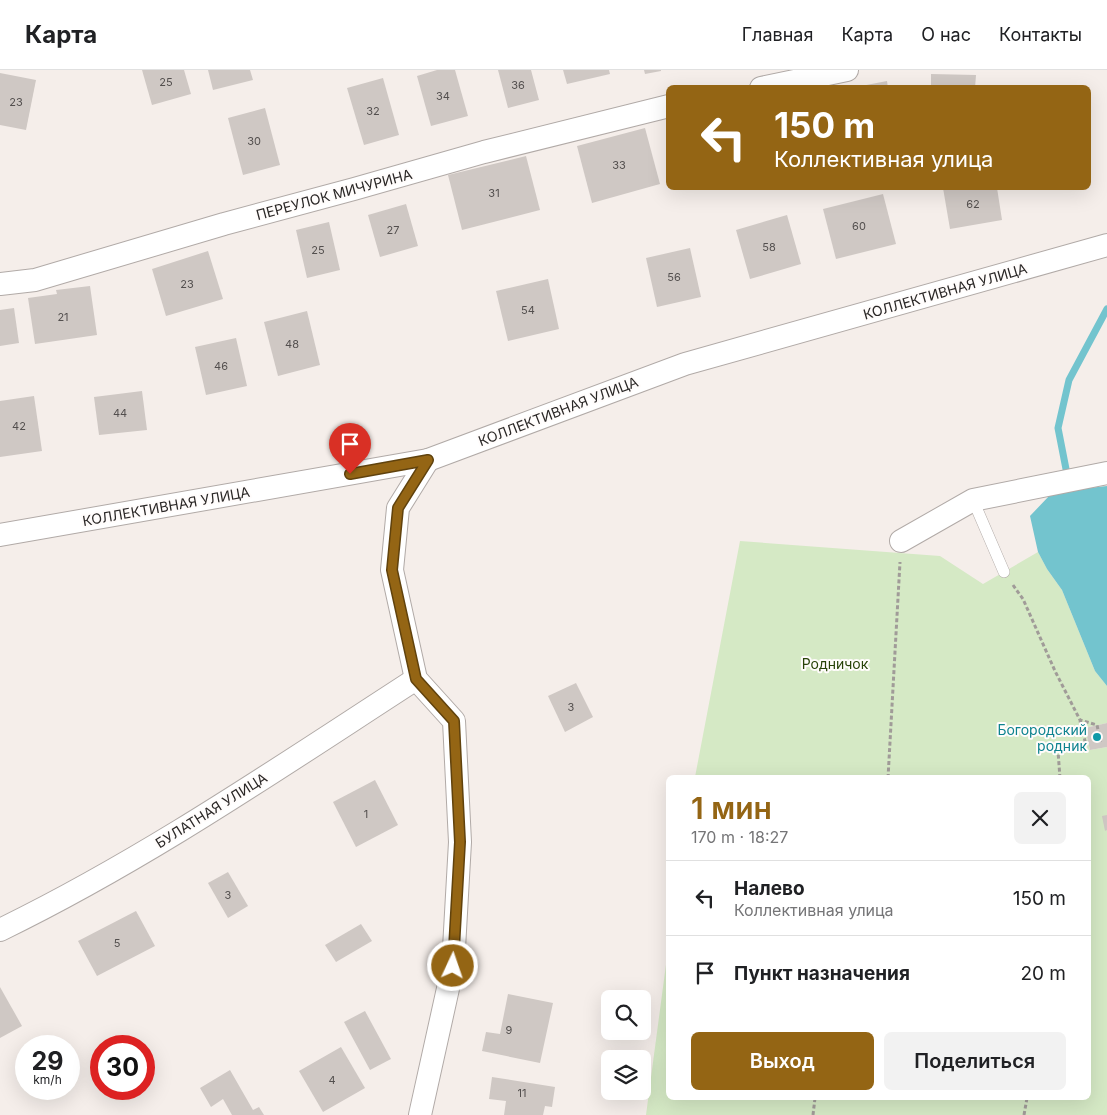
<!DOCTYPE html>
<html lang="ru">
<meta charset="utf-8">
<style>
:root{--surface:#fff;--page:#f2f2f2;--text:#202124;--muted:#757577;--line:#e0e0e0;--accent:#946514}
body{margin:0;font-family:Inter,sans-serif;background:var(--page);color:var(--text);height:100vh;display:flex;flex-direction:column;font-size:19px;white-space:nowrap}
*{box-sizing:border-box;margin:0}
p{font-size:16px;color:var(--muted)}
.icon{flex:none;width:28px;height:28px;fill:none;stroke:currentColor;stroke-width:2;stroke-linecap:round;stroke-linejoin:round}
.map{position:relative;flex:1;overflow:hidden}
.sheet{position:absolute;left:666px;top:705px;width:425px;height:325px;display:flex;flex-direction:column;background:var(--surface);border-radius:8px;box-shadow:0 5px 20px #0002}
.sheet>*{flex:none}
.hud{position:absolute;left:666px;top:15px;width:425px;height:105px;border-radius:8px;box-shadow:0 5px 20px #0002;background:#946514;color:#fff;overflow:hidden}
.tools{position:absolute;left:601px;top:920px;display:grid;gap:10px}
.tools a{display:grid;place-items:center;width:50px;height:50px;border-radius:8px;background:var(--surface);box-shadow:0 5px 20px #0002;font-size:25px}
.speed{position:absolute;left:15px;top:965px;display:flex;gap:10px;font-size:25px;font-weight:700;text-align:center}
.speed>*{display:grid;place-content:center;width:65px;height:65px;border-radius:50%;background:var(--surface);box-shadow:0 5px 20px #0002;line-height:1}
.speed small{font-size:12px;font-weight:400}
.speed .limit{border:8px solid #d22;background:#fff;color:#111}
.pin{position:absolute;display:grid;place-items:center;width:42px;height:42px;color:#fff;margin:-51px -21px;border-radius:50% 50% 50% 0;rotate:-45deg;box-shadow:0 0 5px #0007}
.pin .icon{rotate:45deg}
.me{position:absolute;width:55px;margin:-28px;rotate:3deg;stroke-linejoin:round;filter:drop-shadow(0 0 4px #0008)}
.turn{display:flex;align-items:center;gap:18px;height:105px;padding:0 25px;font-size:22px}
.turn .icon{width:65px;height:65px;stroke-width:2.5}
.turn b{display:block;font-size:35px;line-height:42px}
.round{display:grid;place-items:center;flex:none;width:52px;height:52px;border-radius:8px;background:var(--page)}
.headline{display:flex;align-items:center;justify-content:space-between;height:85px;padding:0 25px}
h1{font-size:30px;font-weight:600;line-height:38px;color:var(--accent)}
.button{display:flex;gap:10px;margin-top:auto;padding:10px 25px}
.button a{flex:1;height:58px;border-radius:8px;background:var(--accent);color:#fff;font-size:20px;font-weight:600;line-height:58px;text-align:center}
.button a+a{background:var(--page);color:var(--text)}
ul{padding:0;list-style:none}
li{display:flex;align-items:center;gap:15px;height:75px;padding:0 25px;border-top:1px solid var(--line)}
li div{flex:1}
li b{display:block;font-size:19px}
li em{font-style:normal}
header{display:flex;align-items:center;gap:30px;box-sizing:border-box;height:70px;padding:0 25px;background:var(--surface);border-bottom:1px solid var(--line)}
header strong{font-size:24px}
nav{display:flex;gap:28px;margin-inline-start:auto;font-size:18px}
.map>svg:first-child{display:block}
.green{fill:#d5e9c5}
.water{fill:#73c4ce}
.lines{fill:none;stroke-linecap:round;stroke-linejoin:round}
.stream{stroke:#73c4ce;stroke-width:7}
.building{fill:#cfc8c4}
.service-casing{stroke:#b1aaa7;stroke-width:12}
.minor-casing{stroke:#b1aaa7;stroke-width:24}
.path{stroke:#a09b98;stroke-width:3;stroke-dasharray:4 2.5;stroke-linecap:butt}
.service{stroke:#fff;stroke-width:11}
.minor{stroke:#fff;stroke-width:22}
.route-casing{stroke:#60420d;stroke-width:12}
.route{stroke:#946514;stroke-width:9}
.culture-dot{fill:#0f9aa8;stroke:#fffcfb;stroke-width:2}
.labels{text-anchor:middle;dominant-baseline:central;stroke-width:4;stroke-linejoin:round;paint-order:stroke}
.number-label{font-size:11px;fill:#534f4e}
.street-label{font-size:14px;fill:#2a2726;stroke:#fffcfb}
.park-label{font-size:14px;fill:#284308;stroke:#fffcfb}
.culture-label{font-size:14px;fill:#0d838f;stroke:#fffcfb;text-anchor:end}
</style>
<header>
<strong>Карта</strong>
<nav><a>Главная</a><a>Карта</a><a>О нас</a><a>Контакты</a></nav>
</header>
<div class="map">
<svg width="1107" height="1045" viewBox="0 0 1107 1045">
<rect width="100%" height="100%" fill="#f5eeea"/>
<path class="green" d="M740 471 940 486 983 514 1038 482 1047 499 1062 520 1095 601 1107 616V653L1085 658 1090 680 1107 677V1045H646L669 872V1028H1089V708L695 707Z"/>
<path class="water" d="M1107 416V616L1095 601 1062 520 1047 499 1038 482 1030 446 1050 425 1070 420Z"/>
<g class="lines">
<path class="stream" d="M1066 399 1058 358 1069 310 1107 239"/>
</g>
<g class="building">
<path d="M142 0H184L191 24 152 35Z"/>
<path d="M208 0H250L253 10 213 20Z"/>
<path d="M437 0H455L468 46 431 56 417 6Z"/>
<path d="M498 0H531L539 30 508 38Z"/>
<path d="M563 0H609L610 4 567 14Z"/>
<path d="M644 0H661V1L645 4Z"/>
<path d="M0 3 36 10 26 60 0 55Z"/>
<path d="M931 4 976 5 975 18H931Z"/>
<path d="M383 8 399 65 364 75 347 18Z"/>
<path d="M887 11 888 18H856V17Z"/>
<path d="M265 38 280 95 243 105 228 48Z"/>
<path d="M645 58 660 114 592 133 577 76Z"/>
<path d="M526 86 540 140 462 160 448 105Z"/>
<path d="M943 118H997L1002 150 950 159Z"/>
<path d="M883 124 896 174 836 189 823 139Z"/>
<path d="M406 134 418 176 380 187 368 145Z"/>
<path d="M787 145 801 194 750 209 736 160Z"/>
<path d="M329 152 340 200 307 208 296 160Z"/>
<path d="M690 178 701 227 657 237 646 188Z"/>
<path d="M208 181 223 229 166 246 152 199Z"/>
<path d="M548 209 559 259 508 271 496 221Z"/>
<path d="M90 216 97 265 35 274 28 228 57 224 56 220Z"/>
<path d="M14 238 19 273 0 276V240Z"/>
<path d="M307 241 320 295 278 306 264 252Z"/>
<path d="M236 268 247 316 206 325 195 277Z"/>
<path d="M142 321 147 360 99 365 94 327Z"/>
<path d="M34 326 42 381 0 387V331Z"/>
<path d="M576 613 593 647 565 662 548 626Z"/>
<path d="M1107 653V677L1090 680 1085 658Z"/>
<path d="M375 710 398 755 356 777 333 732Z"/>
<path d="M1107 745V760L1105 761 1102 746Z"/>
<path d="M228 802 248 836 228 848 208 813Z"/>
<path d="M136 841 155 876 97 906 78 871Z"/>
<path d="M361 854 372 871 336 892 325 875Z"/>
<path d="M0 917 22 956 0 968Z"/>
<path d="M508 924 553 933 540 993 482 981 486 962 500 964Z"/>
<path d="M365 941 391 989 370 1000 344 952Z"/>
<path d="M341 977 365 1018 323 1042 299 1001Z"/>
<path d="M230 1000 253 1040 259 1037 264 1045H232L223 1029 211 1037 200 1018Z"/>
<path d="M492 1007 555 1017 552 1037 545 1036 543 1045H504L506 1031 489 1029Z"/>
</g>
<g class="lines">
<g class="service-casing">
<path id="service" d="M973 430 1004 502"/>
</g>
<g class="minor-casing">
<g id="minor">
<path d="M761 18 847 0"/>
<path d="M0 214 35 210 224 154 354 119 484 82 669 36"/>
<path d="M0 465 428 390 685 294 1107 175"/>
<path d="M901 471 973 430 1107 403"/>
<path d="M0 860C146 789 280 697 416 609"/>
<path d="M420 1045 453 896 460 772 454 651 416 609 392 500 398 438 428 390"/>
</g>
</g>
<g class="path">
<path d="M1013 515 1023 529 1055 601 1080 650 1097 655 1101 674"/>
<path d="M888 708 900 492"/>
<path d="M1060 708 1058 681 1086 675 1080 651"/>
<path d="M813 1045 815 1028"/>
<path d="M1024 1045 1027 1028"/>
</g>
<use href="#service" class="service"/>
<use href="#minor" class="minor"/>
</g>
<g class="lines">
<g class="route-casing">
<path id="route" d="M350 404 428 390 398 438 392 500 416 609 454 651 460 772 453 896"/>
</g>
<use href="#route" class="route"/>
</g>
<circle class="culture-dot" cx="1097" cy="667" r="5"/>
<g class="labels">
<g class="number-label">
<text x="166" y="12">25</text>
<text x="518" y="15">36</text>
<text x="443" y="26">34</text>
<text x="16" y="32">23</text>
<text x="373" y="41">32</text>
<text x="254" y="71">30</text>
<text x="619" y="95">33</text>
<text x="494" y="123">31</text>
<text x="973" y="134">62</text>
<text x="859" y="156">60</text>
<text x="393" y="160">27</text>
<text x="769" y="177">58</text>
<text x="318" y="180">25</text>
<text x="674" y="207">56</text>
<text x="187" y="214">23</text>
<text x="528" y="240">54</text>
<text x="63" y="247">21</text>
<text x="292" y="274">48</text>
<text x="221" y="296">46</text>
<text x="120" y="343">44</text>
<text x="19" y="356">42</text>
<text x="571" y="637">3</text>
<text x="366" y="744">1</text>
<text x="228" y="825">3</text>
<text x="117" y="873">5</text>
<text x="509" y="960">9</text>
<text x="332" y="1010">4</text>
<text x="522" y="1023">11</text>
</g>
<g class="street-label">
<text transform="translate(334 124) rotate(-15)">ПЕРЕУЛОК МИЧУРИНА</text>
<text transform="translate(945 221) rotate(-16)">КОЛЛЕКТИВНАЯ УЛИЦА</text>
<text transform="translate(558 341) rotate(-21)">КОЛЛЕКТИВНАЯ УЛИЦА</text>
<text transform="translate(166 436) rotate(-10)">КОЛЛЕКТИВНАЯ УЛИЦА</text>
<text transform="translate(211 740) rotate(-32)">БУЛАТНАЯ УЛИЦА</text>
</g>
<g class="park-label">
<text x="835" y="593">Родничок</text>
</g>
<g class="culture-label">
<text x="1087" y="659">Богородский<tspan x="1087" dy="16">родник</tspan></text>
</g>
</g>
</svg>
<div class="tools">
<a><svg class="icon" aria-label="search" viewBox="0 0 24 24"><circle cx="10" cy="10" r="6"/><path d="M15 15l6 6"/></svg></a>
<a><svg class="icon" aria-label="layers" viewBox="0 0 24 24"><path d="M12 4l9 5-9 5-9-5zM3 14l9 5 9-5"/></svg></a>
</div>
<div class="speed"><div>29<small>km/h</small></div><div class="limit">30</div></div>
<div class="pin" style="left:350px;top:404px;background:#d93025"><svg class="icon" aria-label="arrive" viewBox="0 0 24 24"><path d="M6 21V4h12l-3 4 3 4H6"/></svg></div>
<svg class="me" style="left:453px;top:896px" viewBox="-20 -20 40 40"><circle r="17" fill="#946514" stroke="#fff" stroke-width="3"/><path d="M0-11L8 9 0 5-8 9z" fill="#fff"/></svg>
<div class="hud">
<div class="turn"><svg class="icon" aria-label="left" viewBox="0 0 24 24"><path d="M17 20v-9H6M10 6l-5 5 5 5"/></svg><div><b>150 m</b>Коллективная улица</div></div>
</div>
<section class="sheet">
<div class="headline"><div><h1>1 мин</h1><p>170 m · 18:27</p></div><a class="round"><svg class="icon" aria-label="close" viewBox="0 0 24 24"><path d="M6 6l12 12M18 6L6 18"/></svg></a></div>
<ul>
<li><svg class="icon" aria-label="left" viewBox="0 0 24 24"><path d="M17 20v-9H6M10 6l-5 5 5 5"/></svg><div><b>Налево</b><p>Коллективная улица</p></div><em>150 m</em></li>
<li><svg class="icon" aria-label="arrive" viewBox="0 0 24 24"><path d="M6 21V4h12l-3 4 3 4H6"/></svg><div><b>Пункт назначения</b></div><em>20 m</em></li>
</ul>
<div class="button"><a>Выход</a><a>Поделиться</a></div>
</section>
</div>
